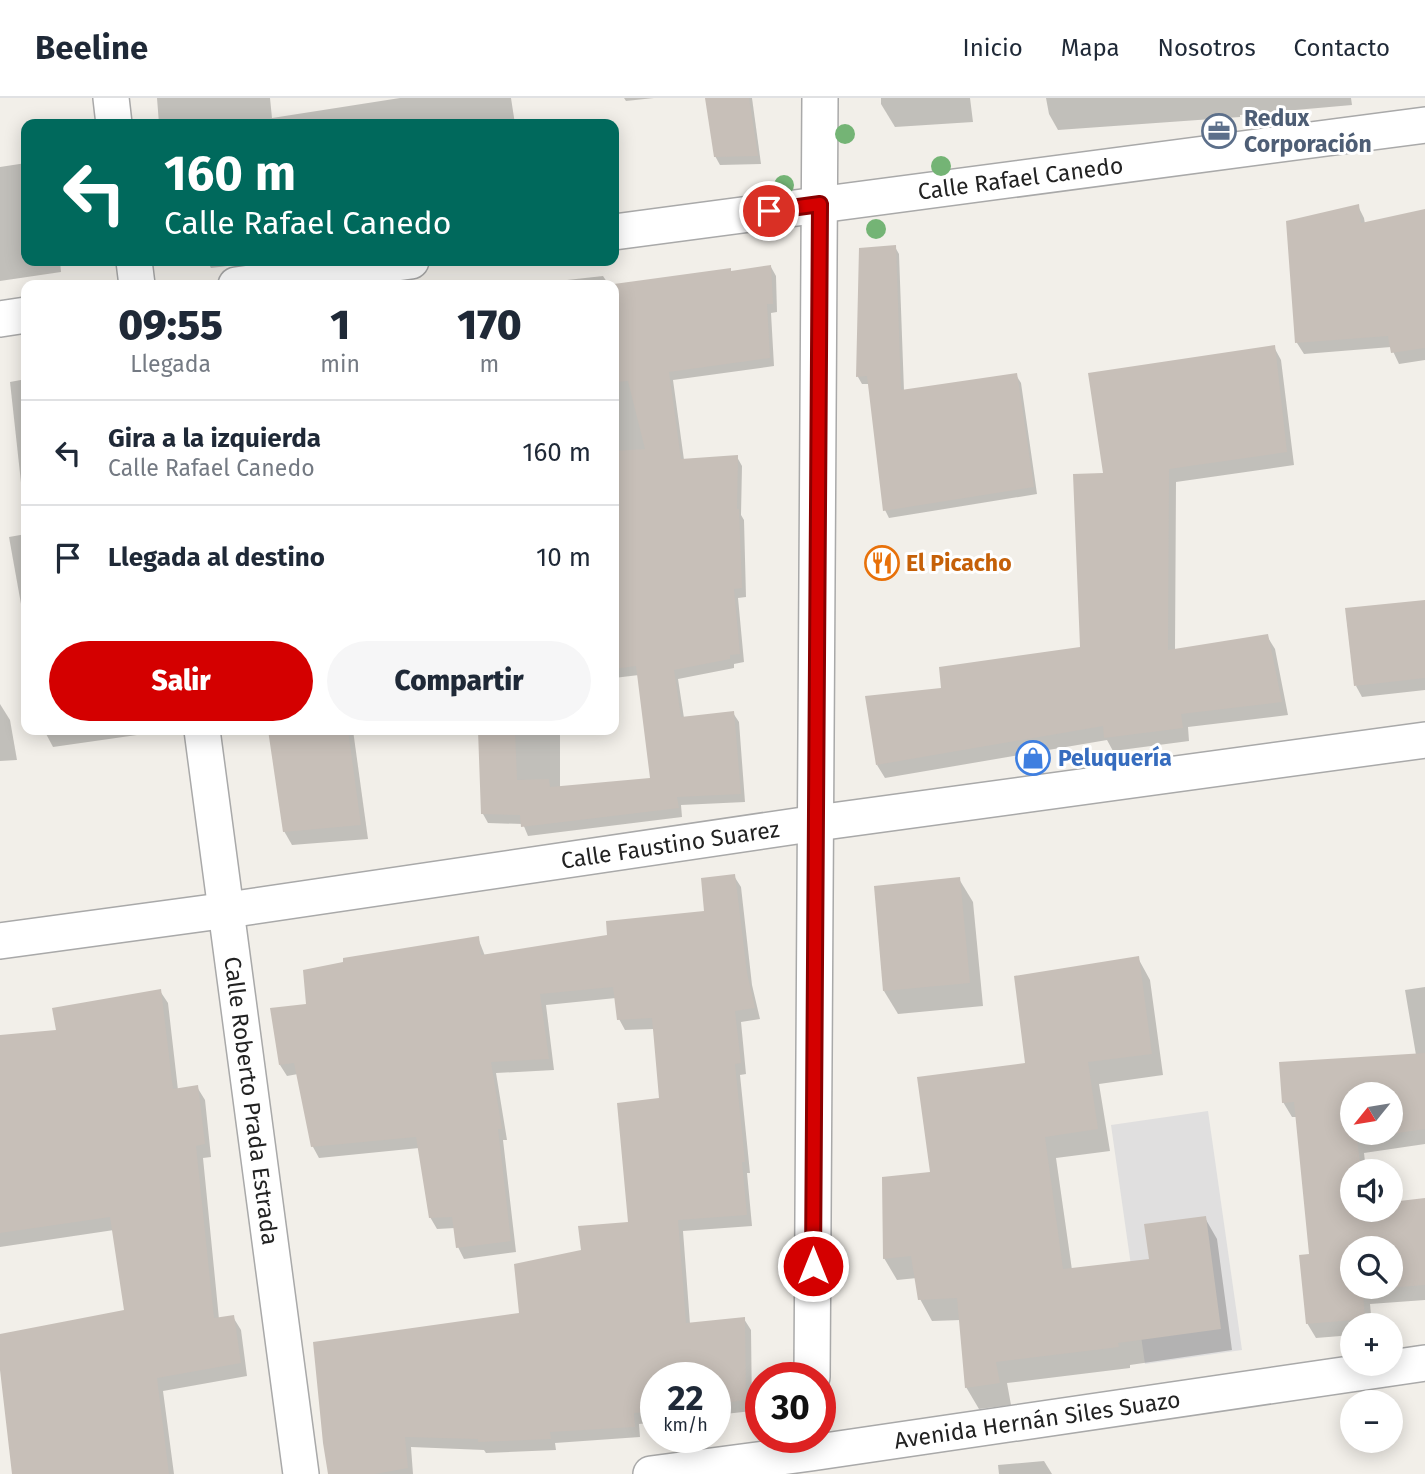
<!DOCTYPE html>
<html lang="es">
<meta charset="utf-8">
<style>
:root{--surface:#fff;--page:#f6f6f7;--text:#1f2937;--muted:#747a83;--line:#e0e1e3;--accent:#d40000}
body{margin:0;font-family:"Fira Sans",sans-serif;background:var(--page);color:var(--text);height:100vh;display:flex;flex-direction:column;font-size:26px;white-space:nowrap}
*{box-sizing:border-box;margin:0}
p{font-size:23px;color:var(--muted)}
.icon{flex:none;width:38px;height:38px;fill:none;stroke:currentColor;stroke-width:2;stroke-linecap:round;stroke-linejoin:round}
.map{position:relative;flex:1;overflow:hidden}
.drawer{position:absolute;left:21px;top:182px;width:598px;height:455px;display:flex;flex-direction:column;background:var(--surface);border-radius:14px;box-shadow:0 4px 18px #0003}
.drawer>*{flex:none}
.top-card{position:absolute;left:21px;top:21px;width:598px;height:147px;border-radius:14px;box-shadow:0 4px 18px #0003;background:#00695c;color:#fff;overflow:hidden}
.needle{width:46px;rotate:240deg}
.controls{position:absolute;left:1340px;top:984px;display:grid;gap:14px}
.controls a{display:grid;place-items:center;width:63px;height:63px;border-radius:50%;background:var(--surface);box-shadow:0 4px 18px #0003;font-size:35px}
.speed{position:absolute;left:640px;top:1264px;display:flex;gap:14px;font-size:35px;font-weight:700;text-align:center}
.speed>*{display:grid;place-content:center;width:91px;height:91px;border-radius:50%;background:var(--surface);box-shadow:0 4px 18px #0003;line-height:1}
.speed small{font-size:18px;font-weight:400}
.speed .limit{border:10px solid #d22;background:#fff;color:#111}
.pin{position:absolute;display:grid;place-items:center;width:60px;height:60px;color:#fff;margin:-30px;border:4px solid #fff;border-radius:50%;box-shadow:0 2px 7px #0007}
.me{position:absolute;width:77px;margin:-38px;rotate:0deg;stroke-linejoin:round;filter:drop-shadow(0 0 5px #0008)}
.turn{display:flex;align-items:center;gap:24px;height:147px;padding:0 28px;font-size:32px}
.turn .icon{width:91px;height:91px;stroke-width:2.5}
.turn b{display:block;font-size:49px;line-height:60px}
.eta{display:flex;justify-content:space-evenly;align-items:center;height:119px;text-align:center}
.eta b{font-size:42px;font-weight:800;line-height:49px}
.cta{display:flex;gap:14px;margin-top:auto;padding:14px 28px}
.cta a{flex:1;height:80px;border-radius:42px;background:var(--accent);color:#fff;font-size:28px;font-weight:800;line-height:80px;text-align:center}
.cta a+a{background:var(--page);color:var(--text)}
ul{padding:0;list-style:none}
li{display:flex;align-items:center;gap:21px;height:105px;padding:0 28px;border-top:2px solid var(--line)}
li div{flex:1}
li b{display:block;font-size:26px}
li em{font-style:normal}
header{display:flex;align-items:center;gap:42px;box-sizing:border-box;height:98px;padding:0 35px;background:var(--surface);border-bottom:2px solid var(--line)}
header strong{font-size:33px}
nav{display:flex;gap:38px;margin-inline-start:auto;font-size:24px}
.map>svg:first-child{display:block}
.residential{fill:#e0dfdf}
.shadow{fill:#0003;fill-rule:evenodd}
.building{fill:#c7bfb8;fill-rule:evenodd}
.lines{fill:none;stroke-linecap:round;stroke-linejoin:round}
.minor-casing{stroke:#a9a9a9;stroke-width:38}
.minor{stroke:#fff;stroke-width:35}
.tree{fill:#74b475}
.route-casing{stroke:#8a0000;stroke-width:18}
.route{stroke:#d40000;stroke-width:12}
.labels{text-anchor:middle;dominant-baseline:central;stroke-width:6;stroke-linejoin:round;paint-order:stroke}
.service-label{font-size:23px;font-weight:bold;fill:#4e5e75;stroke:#fff;text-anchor:start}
.street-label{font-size:23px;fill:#222;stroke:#fff}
.food-label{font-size:23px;font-weight:bold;fill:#c56008;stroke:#fff;text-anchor:start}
.shop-label{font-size:23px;font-weight:bold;fill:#366cbe;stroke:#fff;text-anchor:start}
</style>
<header>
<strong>Beeline</strong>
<nav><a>Inicio</a><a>Mapa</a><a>Nosotros</a><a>Contacto</a></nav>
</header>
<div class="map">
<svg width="1425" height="1376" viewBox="0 0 1425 1376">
<rect width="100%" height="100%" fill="#f2efe9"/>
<path class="residential" d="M1208 1013 1242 1252 1145 1266 1111 1027Z"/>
<g class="shadow">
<path d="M157 0H270L272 20 400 0H511L515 26H159Z"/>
<path d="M624 0H654L626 3Z"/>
<path d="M707 0H752L761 66 720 67 715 58Z"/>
<path d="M881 0H970L973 24 895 29 881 6Z"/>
<path d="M1046 0H1351L1352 7 1240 17V19L1058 32 1049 16Z"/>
<path d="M26 65V163H60L61 174 0 183V69Z"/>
<path d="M1358 108 1364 120 1365 126 1425 113V262L1399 266 1391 249 1304 256 1297 245 1288 124Z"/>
<path d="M895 149 899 156 904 293 1016 277 1021 285 1037 396 889 420 885 412 870 286H862L858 279 861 151Z"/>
<path d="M207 163H268L211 170Z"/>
<path d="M771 169 776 178 777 214 771 215 774 268 673 282 684 362 737 359 742 368 741 417 744 422 746 499 738 500 744 564 734 566V570L678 581 684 620 733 615 739 624 745 704 681 707 682 719 528 738 523 726 488 725 483 716 480 632H560V690L652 681 639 577 614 580V188Z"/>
<path d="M603 178 609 187H522Z"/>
<path d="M1274 249 1281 262 1294 367 1176 384 1175 553 1267 538 1275 551 1288 617 1188 629 1189 643 1113 653 1107 642 885 680 877 667 943 591 1082 551 1105 376Z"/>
<path d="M26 281V430L10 284Z"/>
<path d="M26 436V534L9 439Z"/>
<path d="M1425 504V592L1362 599 1356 588Z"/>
<path d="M0 606 10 622 17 662 0 663Z"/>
<path d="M44 632H143L144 636 53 649Z"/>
<path d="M269 632H353L368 741 292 747 284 733Z"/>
<path d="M734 778 741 789 752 887 760 921 741 924 746 976 740 977 750 1075H747L752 1128 683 1133 690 1226 744 1221 751 1232 752 1313 716 1317V1279H656V1324L639 1326 640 1339 555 1345 556 1352 486 1355 484 1352 411 1349 413 1376H330L520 1216 583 1154 630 1126 661 1001 654 931 625 932 619 921 616 900 546 907 554 972 496 975 507 1042H503L516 1154 464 1161 458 1149 455 1130 437 1131 430 1119 419 1050 319 1060 313 1049 298 976 287 978 280 967 308 907 478 840 485 858 609 839 706 815Z"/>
<path d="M959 781 973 804 983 908 898 916 884 893Z"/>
<path d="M1138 860 1150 882 1163 977 1099 986 1110 1053 1056 1060 1072 1172 1151 1163 1205 1120 1217 1141 1232 1252 1130 1267V1270L1007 1285 1011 1307 979 1311 966 1289 961 1222 932 1223 920 1201 917 1180 897 1182 884 1160 932 1076 1027 967Z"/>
<path d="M1425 889V1046L1364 1055 1366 1073H1353V1111H1391L1425 1102V1202L1370 1206 1372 1227H1353V1237L1316 1240 1307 1225 1311 1157 1297 1019H1292L1283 1004 1416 957 1405 892ZM1353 996H1391V1034H1353ZM1353 1150H1391V1188H1353Z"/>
<path d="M160 893 168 905 178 992 197 989 205 1002 211 1059 203 1060 219 1221 233 1219 241 1232 247 1278 163 1293 174 1376H13L0 1265V1238L126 1213 114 1132 0 1149V938L58 934Z"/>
<path d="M1044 1363 1052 1376H999L998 1367Z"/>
</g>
<g class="building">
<path d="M705 0H749L758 58 714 59Z"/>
<path d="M1359 106 1361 125 1425 111V250L1391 255 1388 238 1295 245 1286 123Z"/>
<path d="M896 147 901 292 1017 275 1034 389 883 413 867 278 856 279 859 150Z"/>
<path d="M771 167 773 206H767L770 260 669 274 681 361 738 357 737 411H739L742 490 734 491 740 556 730 557V561L674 572 681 619 734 613 741 696 677 699 679 710 521 729 520 717 481 716 478 632H515L517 682 549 681 550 689 650 680 636 568 614 571V529H618L614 465V353L645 351 628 283 614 284V186L731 170V173Z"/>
<path d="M1275 247 1287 354 1169 371 1168 552 1268 536 1282 604 1181 616 1183 630 1104 640 1103 628 876 667 865 598 941 590 939 569 1080 549 1073 376 1103 375 1088 275Z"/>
<path d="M1425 502V580L1354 588 1345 510Z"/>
<path d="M268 632H348L361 727 283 734Z"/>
<path d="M735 776 747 875 755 910 735 913 741 965 735 966 745 1064H742L747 1117 678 1122 686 1225 745 1219 746 1302 716 1306V1279H656V1313L634 1315 635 1329 550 1334 551 1341 478 1344V1341L405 1339 408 1370 375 1376H328L323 1345 313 1244 519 1215 514 1166 581 1152 578 1128 628 1124 617 1005 659 1000 652 920 617 922 613 889 540 896 549 961 491 964 502 1031H498L511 1143 456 1150 452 1119 429 1120 416 1039 311 1049 294 965 279 967 270 910 306 906 303 872 343 864V860L479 838 481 857 607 837 606 823 704 813 701 780Z"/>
<path d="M960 779 970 885 883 893 874 788Z"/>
<path d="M1139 858 1152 956 1088 964 1098 1031 1045 1039 1063 1171 1149 1161 1144 1126 1206 1118 1221 1231 1118 1245 1119 1249 996 1264 1000 1285 965 1290 957 1200 918 1202 911 1158 883 1161 882 1079 930 1074 917 979 1025 965 1014 878Z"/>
<path d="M161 891 173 991 198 987 205 1046 196 1048 214 1220 234 1217 241 1265 157 1280 169 1376H12L0 1272V1236L124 1212 110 1119 0 1135V937L56 932 52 910Z"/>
<path d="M1425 955V1031L1357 1041 1361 1073H1353V1111H1391V1104L1425 1100V1187L1363 1192 1365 1221 1306 1226 1299 1157 1309 1156 1294 1004 1282 1005 1279 964ZM1353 996H1391V1034H1353ZM1353 1150H1391V1188H1353Z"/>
</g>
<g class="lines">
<g class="minor-casing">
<g id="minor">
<path d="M111 0 114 26"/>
<path id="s1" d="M614 134 1425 27"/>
<path d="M134 163 137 187"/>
<path d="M236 187 411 163"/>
<path d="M0 221 26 217"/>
<path id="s2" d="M202 632 301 1376"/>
<path id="s3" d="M0 843 228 812 817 725 1425 642"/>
<path d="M812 1279 820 0"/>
<path id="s4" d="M651 1376 811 1355 1425 1265"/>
</g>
</g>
<use href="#minor" class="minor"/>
</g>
<g class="tree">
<circle cx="845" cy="36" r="10"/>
<circle cx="941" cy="68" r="10"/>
<circle cx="784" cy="87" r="10"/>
<circle cx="876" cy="131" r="10"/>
</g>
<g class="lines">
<g class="route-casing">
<path id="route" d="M769 113 820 106 813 1168"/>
</g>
<use href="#route" class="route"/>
</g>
<defs>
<g id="office-ring" transform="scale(1.75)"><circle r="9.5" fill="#fff" stroke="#5c6f8a" stroke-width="1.5"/><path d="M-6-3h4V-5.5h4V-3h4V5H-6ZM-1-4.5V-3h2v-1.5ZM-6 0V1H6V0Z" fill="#5c6f8a"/></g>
<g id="restaurant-ring" transform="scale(1.75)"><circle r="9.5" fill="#fff" stroke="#e8710a" stroke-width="1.5"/><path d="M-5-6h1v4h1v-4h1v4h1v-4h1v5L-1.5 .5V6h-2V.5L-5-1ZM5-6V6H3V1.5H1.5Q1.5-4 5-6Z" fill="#e8710a"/></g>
<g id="shop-ring" transform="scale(1.75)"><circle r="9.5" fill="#fff" stroke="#3f7fe0" stroke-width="1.5"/><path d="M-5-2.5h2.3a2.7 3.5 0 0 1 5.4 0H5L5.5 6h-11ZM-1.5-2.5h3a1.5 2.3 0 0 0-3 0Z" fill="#3f7fe0"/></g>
</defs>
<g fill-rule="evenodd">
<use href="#office-ring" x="1219" y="33"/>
<use href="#restaurant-ring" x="882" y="465"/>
<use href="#shop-ring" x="1033" y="660"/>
</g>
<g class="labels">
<g class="service-label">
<text x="1244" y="20">Redux<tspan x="1244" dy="26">Corporación</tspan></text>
</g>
<g class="street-label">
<text stroke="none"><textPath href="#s1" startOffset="410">Calle Rafael Canedo</textPath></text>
<text stroke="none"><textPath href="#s3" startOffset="677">Calle Faustino Suarez</textPath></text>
<text stroke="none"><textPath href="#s2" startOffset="374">Calle Roberto Prada Estrada</textPath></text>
<text stroke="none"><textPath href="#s4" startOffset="390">Avenida Hernán Siles Suazo</textPath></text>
</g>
<g class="food-label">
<text x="906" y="465">El Picacho</text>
</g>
<g class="shop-label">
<text x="1058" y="660">Peluquería</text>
</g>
</g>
</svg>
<div class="controls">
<a><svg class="needle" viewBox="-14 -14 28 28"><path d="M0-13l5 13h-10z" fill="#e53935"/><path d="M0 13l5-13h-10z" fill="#747a83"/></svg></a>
<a><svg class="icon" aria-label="sound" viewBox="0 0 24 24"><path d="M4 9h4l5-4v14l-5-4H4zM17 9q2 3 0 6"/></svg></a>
<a><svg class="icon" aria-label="search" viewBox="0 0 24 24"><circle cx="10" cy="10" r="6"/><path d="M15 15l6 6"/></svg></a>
<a>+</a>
<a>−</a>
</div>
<div class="speed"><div>22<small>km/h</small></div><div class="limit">30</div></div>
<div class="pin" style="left:769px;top:113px;background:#d93025"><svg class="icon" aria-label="arrive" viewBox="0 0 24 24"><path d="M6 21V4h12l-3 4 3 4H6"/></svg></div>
<svg class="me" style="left:813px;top:1168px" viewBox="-20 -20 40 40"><circle r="17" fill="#d40000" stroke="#fff" stroke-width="3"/><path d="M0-11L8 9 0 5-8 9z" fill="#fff"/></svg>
<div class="top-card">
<div class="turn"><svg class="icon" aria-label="left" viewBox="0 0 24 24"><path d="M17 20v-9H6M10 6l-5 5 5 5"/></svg><div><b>160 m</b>Calle Rafael Canedo</div></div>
</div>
<section class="drawer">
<div class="eta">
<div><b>09:55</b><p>Llegada</p></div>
<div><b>1</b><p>min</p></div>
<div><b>170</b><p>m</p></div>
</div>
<ul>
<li><svg class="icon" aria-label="left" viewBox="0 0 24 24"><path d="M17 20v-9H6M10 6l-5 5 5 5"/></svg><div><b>Gira a la izquierda</b><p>Calle Rafael Canedo</p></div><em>160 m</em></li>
<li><svg class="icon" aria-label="arrive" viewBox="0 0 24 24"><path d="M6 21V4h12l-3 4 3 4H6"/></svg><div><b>Llegada al destino</b></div><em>10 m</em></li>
</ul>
<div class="cta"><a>Salir</a><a>Compartir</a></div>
</section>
</div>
